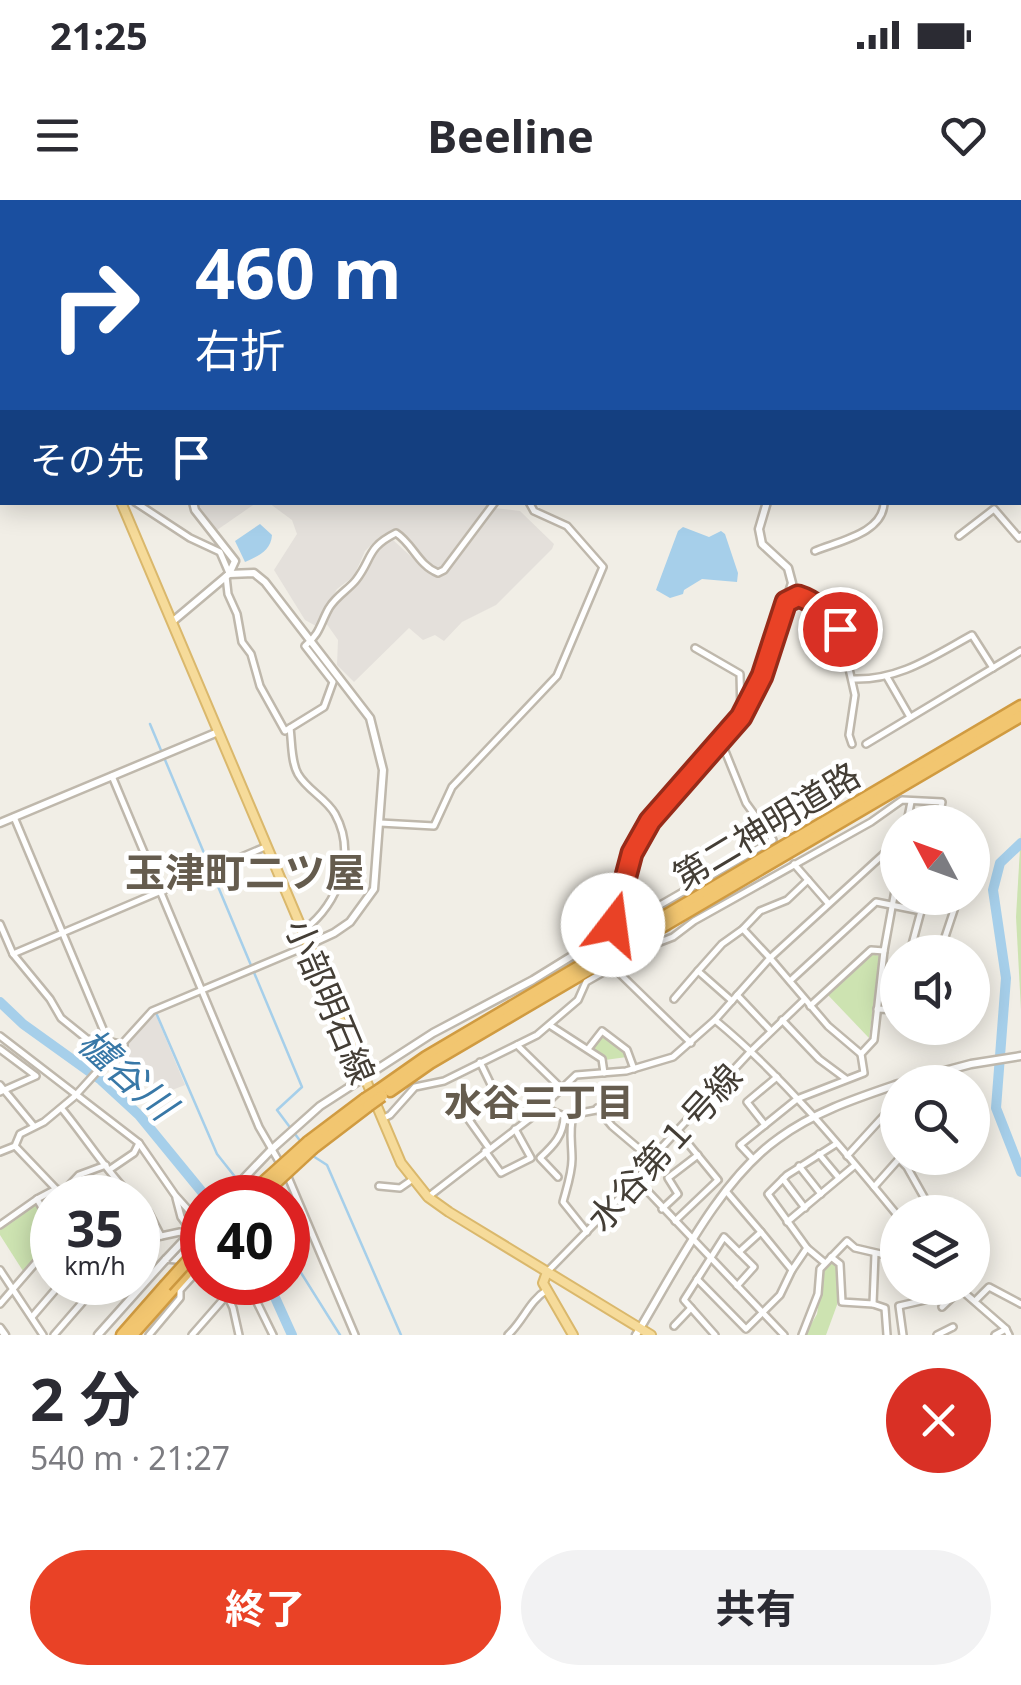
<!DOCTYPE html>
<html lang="ja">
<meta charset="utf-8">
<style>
:root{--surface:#fff;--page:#f2f2f3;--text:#2b2b33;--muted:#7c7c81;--accent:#e94226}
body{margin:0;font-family:"Noto Sans","Noto Sans JP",sans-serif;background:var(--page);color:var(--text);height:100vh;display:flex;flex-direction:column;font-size:38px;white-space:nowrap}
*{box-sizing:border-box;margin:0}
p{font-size:32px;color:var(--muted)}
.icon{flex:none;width:55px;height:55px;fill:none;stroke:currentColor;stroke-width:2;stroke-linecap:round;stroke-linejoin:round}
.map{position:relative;height:1135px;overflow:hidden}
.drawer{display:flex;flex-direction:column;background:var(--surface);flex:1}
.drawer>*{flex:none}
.guide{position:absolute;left:0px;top:0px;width:1022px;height:305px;box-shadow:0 5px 25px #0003;background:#1a4fa0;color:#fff;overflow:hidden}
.needle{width:65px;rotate:311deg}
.controls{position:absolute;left:880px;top:605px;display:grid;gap:20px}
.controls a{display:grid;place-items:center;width:110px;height:110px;border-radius:50%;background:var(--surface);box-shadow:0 5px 25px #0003;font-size:50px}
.speed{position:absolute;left:30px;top:975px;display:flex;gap:20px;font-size:50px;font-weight:700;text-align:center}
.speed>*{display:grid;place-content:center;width:130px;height:130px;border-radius:50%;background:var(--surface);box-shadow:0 5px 25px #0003;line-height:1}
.speed small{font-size:25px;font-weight:400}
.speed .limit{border:15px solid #d22;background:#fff;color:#111}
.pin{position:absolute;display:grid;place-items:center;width:85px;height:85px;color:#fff;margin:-42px;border:5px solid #fff;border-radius:50%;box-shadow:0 2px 10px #0007}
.me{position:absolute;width:110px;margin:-55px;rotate:15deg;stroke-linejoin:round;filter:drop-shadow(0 0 8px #0008)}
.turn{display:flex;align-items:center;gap:35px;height:210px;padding:0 30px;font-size:45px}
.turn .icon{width:130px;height:130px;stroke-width:2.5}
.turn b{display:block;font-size:70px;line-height:85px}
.then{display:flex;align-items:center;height:95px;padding:0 30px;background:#0003;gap:20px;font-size:38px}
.round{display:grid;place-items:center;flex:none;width:105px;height:105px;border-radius:52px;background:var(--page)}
.head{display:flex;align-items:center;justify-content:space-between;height:170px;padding:0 30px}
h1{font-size:60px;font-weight:700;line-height:75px}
.primary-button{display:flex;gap:20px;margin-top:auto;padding:20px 30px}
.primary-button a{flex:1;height:115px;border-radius:60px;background:var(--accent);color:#fff;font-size:40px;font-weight:700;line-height:115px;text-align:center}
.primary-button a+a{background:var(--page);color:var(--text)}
.status{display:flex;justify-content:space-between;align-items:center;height:70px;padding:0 50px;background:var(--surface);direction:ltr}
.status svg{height:28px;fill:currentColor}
header{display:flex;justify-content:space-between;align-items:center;height:130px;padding:0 30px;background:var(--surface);font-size:45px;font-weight:700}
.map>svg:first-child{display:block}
.industrial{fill:#e4e0db}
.green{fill:#cde3b1}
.water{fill:#a6cfea}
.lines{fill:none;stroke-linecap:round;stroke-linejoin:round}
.stream{stroke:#a6cfea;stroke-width:2.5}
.river{stroke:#a6cfea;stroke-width:10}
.minor-tunnel{stroke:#cecbc3;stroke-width:5;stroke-dasharray:5 2.5;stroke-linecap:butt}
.minor-casing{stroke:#bfb8ac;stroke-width:10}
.tertiary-casing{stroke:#bfb8ac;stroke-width:11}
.primary-casing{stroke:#dab86c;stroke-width:12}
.motorway-casing{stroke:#d09b41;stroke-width:15}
.minor{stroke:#fff;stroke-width:5}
.tertiary{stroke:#fff;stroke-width:6}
.primary{stroke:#f6db9a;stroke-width:8}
.motorway{stroke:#f2c670;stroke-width:10}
.tertiary-bridge-casing{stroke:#bfb8ac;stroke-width:11;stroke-linecap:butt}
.motorway-bridge-casing{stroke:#d09b41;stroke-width:15;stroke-linecap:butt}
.tertiary-bridge{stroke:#fff;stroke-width:6}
.motorway-bridge{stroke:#f2c670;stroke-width:10}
.route-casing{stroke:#972b19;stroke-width:25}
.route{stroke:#e94226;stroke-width:18}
.labels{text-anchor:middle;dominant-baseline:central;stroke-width:9;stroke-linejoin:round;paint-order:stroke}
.street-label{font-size:35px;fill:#443e36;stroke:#fff}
.water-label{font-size:38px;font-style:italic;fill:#3878a7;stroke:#fff}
.neighbourhood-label{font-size:38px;font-weight:bold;fill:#655c4e;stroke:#fff}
.quarter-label{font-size:40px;font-weight:bold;fill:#655c4e;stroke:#fff}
</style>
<div class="status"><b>21:25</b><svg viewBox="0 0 49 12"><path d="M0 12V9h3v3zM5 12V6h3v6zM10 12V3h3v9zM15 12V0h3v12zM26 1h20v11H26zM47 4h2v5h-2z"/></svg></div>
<header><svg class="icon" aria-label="menu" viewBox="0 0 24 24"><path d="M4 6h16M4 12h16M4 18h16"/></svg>Beeline<svg class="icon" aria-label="heart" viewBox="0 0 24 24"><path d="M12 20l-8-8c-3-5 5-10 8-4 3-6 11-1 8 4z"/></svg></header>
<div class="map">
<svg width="1021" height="1135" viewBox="0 0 1021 1135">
<rect width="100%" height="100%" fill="#f1eee6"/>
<g class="industrial">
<path d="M197 303H256L217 330Z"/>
<path d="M269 303H492L437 372 423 361 399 330 374 342 365 351 354 376 337 389 316 426 305 420 274 370 297 334 292 320Z"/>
<path d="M494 308 520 311 554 344 552 349 496 405 462 422 444 441 435 435 423 440 409 428 354 482 337 465 338 440 326 423 328 414 343 390 357 379 370 355 392 339 431 375 438 376 446 372Z"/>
<path d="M155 813 185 885 162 894 110 862Z"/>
</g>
<g class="green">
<path d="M299 0H474L475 2H300Z"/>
<path d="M555 0H777L779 2H556Z"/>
<path d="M868 0H1021L1020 251V2Z"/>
<path d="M1021 631V810L1016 717Z"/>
<path d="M871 754 880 756 869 838 827 794Z"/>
<path d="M604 835 627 857 605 860 592 848Z"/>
<path d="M34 1004 48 1022 40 1031 50 1041 23 1071 0 1035V1029Z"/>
<path d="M831 1062 837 1066V1105L826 1135H805L817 1114 824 1070Z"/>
</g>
<g class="water">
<path d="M260 324 272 335C271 351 258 356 245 362L235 341Z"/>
<path d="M683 327 709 337 721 331 725 334 738 373 737 382 702 379 684 390 683 394 670 398 656 390 678 331Z"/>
</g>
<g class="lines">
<g class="stream">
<path d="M150 524 302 887 277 910 301 942"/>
<path d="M157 815 217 954 247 992"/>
<path d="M313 956 327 965 401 1135"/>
<path d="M288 1052 340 1135"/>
</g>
<g class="river">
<path d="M1021 643 1000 663 993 690 1006 778 996 908 1021 972"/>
<path d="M0 802 23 824 101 880 139 915 207 998"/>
<path d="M268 1082 292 1135"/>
</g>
<path class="minor-tunnel" d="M655 708 669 732"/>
<g class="minor-casing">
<g id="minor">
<path d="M79 0 83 2"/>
<path d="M770 0 774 2"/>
<path d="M147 2 148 0"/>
<path d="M754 2V0"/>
<path d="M0 9 2 8"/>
<path d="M135 302 190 338 220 352 229 373"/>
<path d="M959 336 994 309 1019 338 1021 336"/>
<path d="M815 351C839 341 884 333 884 302"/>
<path d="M226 376 228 394 237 414 242 442 251 454 260 486 285 531 290 528"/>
<path d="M789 400 798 395 818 404 840 429 855 495 849 535 852 544"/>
<path d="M695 448 740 474 741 514"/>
<path d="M887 477 910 517"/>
<path d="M852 479C898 481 932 457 972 435L993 468"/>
<path d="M866 544 1021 451"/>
<path d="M112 576 259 927 288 977 355 1135"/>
<path d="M14 617 108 841 124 845"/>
<path d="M907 622 911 602"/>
<path d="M380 623 434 626 452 587 557 476 603 367 567 326 534 311 529 302"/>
<path d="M794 664 828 703"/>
<path d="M0 724 13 754 50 799 61 818 87 839 108 841"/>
<path d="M304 730C339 703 357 654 335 614 326 598 307 590 298 574 291 562 292 542 290 528L324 507 333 482 305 446C320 434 320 424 329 408 337 395 348 390 356 380 373 358 366 348 396 333 413 344 418 365 438 373L444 370 495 302"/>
<path d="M609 733 617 734 655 708 773 640 746 603 721 541"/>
<path d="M910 752 921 711"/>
<path d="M940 752 958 698"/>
<path d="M13 754 265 647"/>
<path d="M612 766 691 843"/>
<path d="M790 781 876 702 921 711 923 698"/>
<path d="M737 795 771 831"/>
<path d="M674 799 698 771"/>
<path d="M732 801 698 771 722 744 743 729 760 711 787 700 808 680"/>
<path d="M810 806 871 750 884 751"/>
<path d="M877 809 898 810"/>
<path d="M715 820C783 876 842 948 898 1016"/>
<path d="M782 820 819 859 846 879"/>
<path d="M551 826 602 859 604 873"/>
<path d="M0 836 139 943 175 995 202 1025"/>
<path d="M517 845 561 888"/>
<path d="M0 849 36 876 0 892"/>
<path d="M588 849 602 831 627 850 634 869"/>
<path d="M861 854 828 826 770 758 887 651 898 652"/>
<path d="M480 862 497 897 469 920 489 948"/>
<path d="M0 885 33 925"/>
<path d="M543 907 564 916 618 906"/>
<path d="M597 908 612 926 651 959"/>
<path d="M62 909C86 938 106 971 133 998"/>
<path d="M573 915C569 931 572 943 572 959 572 973 567 987 563 1002L587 1032"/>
<path d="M382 919 390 915 415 887 444 881 537 835 578 800 586 782 647 747 673 737 694 721 871 622 902 600 942 602 938 622"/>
<path d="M765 925 747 902 777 877"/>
<path d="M15 946 56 989 64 991 69 998"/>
<path d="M485 951 501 973 531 958 515 929"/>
<path d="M0 952 15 946 20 934 44 922 74 897 152 811 307 746"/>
<path d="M819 954 839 978"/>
<path d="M847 956 889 910 898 911"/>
<path d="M753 959 740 945 797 899 864 873 861 854 874 840 884 751 898 674"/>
<path d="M899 959 907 967 929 1006"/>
<path d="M799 966 821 994"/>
<path d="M109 970 134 953 139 943"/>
<path d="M558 977 540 958C553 946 564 935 564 916"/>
<path d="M783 979 805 1008"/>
<path d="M637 980 784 1135"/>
<path d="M379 986 400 988 413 979"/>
<path d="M874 987 898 960"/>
<path d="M64 991 79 975 106 965"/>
<path d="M726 991 761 1032"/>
<path d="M428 997 533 916 576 875 626 871 673 857 715 820 770 758 743 729"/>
<path d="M176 998 181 1017 198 1040"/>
<path d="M37 999 56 989"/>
<path d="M138 1002 149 1013 161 1036"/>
<path d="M662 1009 678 994 668 978 698 955"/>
<path d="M675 1021 718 980 677 930"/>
<path d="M787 1022 854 966"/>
<path d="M0 1025 37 999 52 1025"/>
<path d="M138 1041 180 1032 201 1045"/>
<path d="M831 1057 840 1064 842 1102 873 1104 875 1054"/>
<path d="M166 1059 176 1060 193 1040"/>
<path d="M825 1063 807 1048 768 994 787 975 836 944"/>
<path d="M0 1070 43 1135"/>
<path d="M792 1070 807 1048"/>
<path d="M547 1072 637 980 651 959 751 851 804 800"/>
<path d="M697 1079 746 1129 780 1095 792 1070 761 1032 739 1052"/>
<path d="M221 1082 233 1108 239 1135"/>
<path d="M247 1082 273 1135"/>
<path d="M959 1088 1006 1129 1009 1135"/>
<path d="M975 1101 989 1087 1021 1104"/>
<path d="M0 1104 52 1044"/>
<path d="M873 1104 885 1108 887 1135"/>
<path d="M942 1107 961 1089"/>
<path d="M32 1117 62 1082"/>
<path d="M674 1126 691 1108"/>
<path d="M54 1135 100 1082"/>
<path d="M149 1135 180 1098V1090L202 1066"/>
<path d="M192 1135 227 1095"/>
<path d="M508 1135C524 1120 529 1101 547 1090"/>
<path d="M715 1135 684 1100 724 1037 754 1067 737 1086"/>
<path d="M802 1135 818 1094 820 1069 847 1041 855 1048 898 1058"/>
<path d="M903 1135 899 1106 925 1100 938 1088"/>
<path d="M937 1135 953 1127"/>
<path d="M995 1135 1006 1129"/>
</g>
</g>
<g class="tertiary-casing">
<g id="tertiary">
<path d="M229 374 254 373 265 382 370 518 383 570 374 689 350 722 334 733 308 745"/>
<path d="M172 422 229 374 235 361 195 310 193 302"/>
<path d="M0 623 218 532"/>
<path d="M903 882 971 864 1021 856"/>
<path d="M225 998 272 949 320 906 433 833 533 780 609 733 632 653 643 631 741 517 762 476 792 383 788 368 762 344 759 329 767 302"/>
<path d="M0 1128 5 1135"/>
<path d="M98 1135 166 1059"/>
<path d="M636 1135C675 1071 718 981 779 938 814 912 857 898 898 884"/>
</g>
</g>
<g class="primary-casing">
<g id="primary">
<path d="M12 0V2"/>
<path d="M0 158 2 164"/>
<path d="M121 302 401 963 428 997 449 1012 651 1135"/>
<path d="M547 1072 543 1083 573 1135"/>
</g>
</g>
<g class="motorway-casing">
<g id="motorway">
<path d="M379 890 426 857 1021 506"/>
<path d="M390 891 430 863 1021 516"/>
<path d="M308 942 365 899"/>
<path d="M313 948 368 906"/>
<path d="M122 1135 165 1086"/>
<path d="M132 1135 202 1056"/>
</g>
</g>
<use href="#minor" class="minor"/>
<use href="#tertiary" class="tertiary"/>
<use href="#primary" class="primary"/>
<use href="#motorway" class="motorway"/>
<g class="tertiary-bridge-casing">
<path id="tertiary-bridge" d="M166 1059 202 1021"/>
</g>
<g class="motorway-bridge-casing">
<g id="motorway-bridge">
<path d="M365 899 379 890"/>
<path d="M368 906 382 896"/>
<path d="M246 998 308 942"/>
<path d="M259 998 313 948"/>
<path d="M165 1086 202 1045"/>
</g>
</g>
<use href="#tertiary-bridge" class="tertiary-bridge"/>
<use href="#motorway-bridge" class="motorway-bridge"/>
</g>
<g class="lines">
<g class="route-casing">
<path id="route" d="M613 725 632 653 650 621 741 517 762 476 786 402 798 396C817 402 827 414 840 429"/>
</g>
<use href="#route" class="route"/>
</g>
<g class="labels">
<g class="street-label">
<text transform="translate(766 625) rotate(-31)">第二神明道路</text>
<text transform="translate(331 801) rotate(67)">小部明石線</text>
<text transform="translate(664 947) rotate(-48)">水谷第１号線</text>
</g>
<g class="water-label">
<text transform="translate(128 873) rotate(42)">櫨谷川</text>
</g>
<g class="neighbourhood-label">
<text x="539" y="901">水谷三丁目</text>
</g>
<g class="quarter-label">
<text x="245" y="671">玉津町二ツ屋</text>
</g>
</g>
</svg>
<div class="controls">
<a><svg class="needle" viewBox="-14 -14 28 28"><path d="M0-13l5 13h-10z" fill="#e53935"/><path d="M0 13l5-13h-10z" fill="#7c7c81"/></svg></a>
<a><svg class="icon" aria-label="sound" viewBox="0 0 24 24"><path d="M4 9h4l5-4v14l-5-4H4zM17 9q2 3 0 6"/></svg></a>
<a><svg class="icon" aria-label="search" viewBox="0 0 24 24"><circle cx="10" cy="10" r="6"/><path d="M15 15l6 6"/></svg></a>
<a><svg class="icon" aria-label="layers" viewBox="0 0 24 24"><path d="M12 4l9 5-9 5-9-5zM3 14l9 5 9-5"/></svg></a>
</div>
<div class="speed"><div>35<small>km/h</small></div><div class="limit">40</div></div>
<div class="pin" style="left:840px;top:429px;background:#d93025"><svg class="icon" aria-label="arrive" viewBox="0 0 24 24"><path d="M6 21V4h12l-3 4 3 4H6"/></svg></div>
<svg class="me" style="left:613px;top:725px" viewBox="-20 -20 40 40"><circle r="19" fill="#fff"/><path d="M0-13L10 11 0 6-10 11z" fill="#e94226"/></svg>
<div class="guide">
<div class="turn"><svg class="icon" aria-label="right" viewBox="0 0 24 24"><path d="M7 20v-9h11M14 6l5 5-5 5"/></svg><div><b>460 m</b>右折</div></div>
<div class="then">その先<svg class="icon" aria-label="arrive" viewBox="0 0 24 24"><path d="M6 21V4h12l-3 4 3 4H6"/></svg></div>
</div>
</div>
<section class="drawer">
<div class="head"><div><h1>2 分</h1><p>540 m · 21:27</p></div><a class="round" style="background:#d93025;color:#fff"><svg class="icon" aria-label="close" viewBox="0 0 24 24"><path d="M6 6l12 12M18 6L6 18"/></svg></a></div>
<div class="primary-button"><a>終了</a><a>共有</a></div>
</section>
